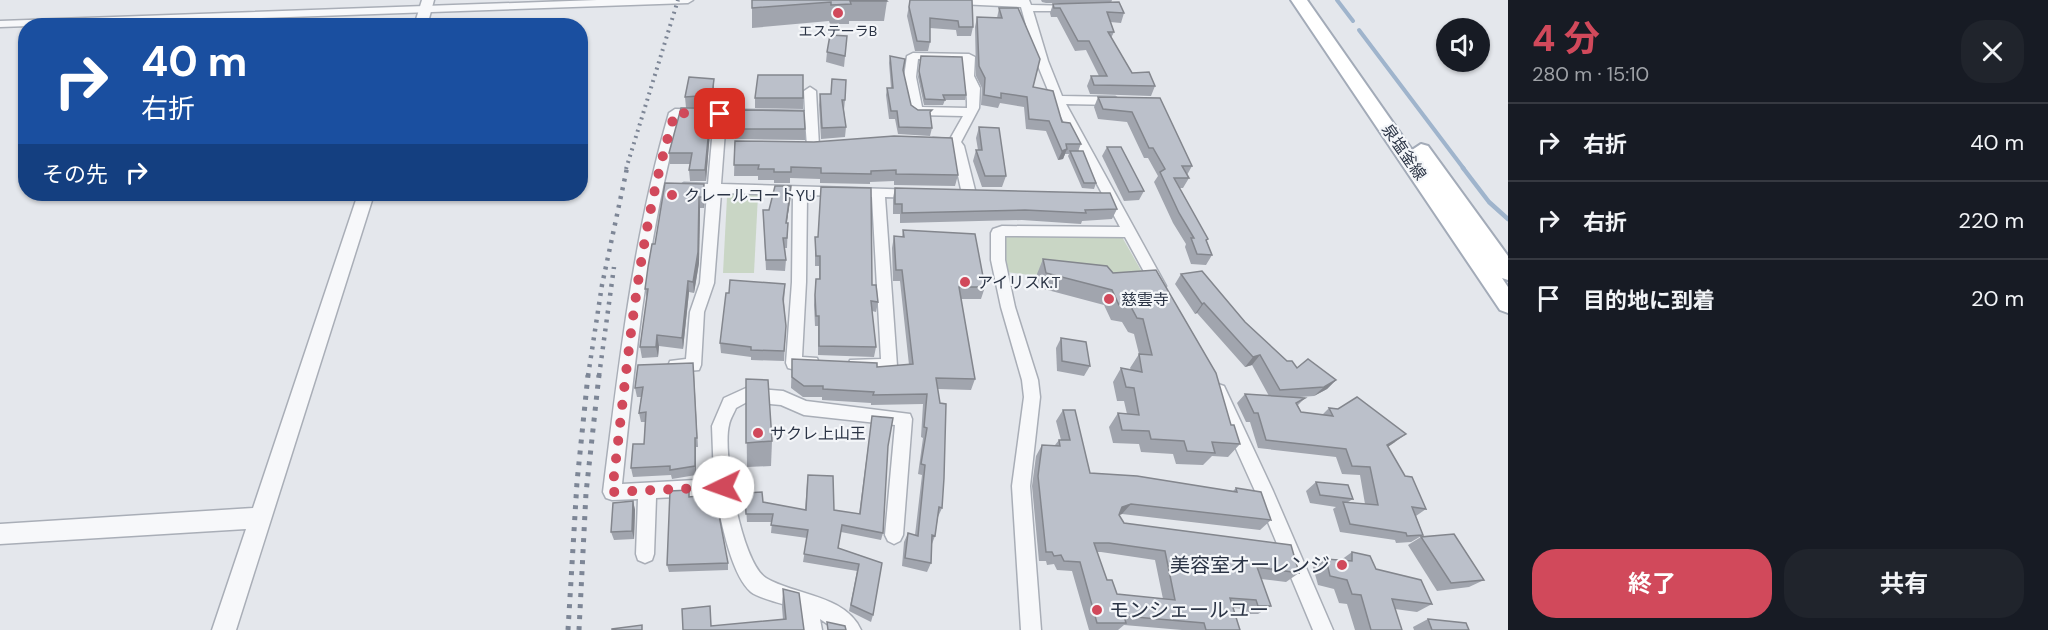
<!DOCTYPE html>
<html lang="ja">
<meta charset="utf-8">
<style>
:root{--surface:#171b24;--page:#20242c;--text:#f1f3f6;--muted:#9ea1a6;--line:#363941;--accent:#d1495b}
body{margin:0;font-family:"DM Sans","Noto Sans JP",sans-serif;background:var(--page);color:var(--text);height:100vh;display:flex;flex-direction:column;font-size:22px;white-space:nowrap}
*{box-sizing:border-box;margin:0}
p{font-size:20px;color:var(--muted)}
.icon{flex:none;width:33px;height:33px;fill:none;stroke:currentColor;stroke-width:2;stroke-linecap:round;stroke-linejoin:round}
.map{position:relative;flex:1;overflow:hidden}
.side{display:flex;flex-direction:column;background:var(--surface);width:540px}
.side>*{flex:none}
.guide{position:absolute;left:18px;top:18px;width:570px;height:183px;border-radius:24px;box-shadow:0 2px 4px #0004;background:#1a4fa0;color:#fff;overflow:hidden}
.controls{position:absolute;left:1436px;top:18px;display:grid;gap:12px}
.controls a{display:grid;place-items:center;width:54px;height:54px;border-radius:50%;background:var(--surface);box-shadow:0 2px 4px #0004;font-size:30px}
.pin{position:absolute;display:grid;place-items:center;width:51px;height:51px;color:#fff;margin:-26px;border-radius:12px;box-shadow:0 3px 9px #0006}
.me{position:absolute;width:66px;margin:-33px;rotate:267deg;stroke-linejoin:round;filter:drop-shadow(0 0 4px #0008)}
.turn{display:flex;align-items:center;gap:21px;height:126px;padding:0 24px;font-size:27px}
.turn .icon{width:78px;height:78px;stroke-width:2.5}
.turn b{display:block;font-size:42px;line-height:51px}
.then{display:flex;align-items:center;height:57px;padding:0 24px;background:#0003;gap:12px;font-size:22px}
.round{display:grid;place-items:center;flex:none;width:63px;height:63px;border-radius:24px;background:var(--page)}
.summary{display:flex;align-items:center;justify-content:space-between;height:102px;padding:0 24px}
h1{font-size:36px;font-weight:700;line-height:45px;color:var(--accent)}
.primary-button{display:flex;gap:12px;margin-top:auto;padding:12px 24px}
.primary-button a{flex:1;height:69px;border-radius:24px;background:var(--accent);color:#fff;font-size:24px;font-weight:700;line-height:69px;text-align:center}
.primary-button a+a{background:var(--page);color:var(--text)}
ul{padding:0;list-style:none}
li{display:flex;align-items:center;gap:18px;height:78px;padding:0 24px;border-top:2px solid var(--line)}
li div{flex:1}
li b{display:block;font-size:22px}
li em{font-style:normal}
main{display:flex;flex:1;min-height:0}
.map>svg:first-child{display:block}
.green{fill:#c9d6c5}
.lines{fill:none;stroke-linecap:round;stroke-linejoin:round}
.stream-far1{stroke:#9fb4cc;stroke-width:4}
.stream{stroke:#9fb4cc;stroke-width:4.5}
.minor-casing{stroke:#a9aeb7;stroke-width:3}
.tertiary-casing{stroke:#a9aeb7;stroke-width:3}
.primary-casing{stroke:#a3abb8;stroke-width:4}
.minor{fill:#f7f8fa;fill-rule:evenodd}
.tertiary{fill:#f7f8fa;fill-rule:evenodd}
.primary{fill:#fff;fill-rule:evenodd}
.rail-far2{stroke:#7d8696;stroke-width:4;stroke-dasharray:2 4.5;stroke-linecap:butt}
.rail-far1{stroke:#7d8696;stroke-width:4.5;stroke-dasharray:3 6;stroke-linecap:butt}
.rail{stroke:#7d8696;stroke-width:5;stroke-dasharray:4 7;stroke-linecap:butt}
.wall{fill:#a1a5ae;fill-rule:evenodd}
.shaded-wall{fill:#83868d}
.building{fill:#bbc0ca;stroke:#83868d;stroke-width:1.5;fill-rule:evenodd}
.route{stroke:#d1495b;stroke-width:10;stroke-dasharray:0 18}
.poi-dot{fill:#d1495b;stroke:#f4f6f9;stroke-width:2}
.labels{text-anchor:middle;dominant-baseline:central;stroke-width:4.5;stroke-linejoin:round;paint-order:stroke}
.far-poi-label{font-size:14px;fill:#2b3445;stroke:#f4f6f9}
.street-label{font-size:16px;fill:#2b3445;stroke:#f4f6f9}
.poi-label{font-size:16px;fill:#2b3445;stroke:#f4f6f9;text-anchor:start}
.near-poi-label{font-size:20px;fill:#2b3445;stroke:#f4f6f9;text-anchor:end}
</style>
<main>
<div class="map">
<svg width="1508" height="630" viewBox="0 0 1508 630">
<rect width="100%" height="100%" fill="#e4e7ec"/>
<g class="green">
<path d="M733 194 758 195 754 273H723L727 197Z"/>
<path d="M1008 234 1121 235 1151 288 1105 285 1006 272 1001 237Z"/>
</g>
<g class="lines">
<g class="stream-far1">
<path d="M1337 0 1353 21"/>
<path d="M1359 30 1464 169"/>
</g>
<path class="stream" d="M1463 168 1489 202 1508 219"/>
<g class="minor-casing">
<g id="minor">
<path d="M597 0H693L688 3 0 27V21Z"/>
<path d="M932 0H1029L1031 5 1075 6V10L1071 11H1033L1048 61 1062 96 1115 97 1121 101 1115 105 1066 104 1166 286 1159 292 1154 290 1125 237 1005 236V260L1015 307 1038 380 1040 397 1030 486 1041 630H1021L1012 486 1024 397 1022 380 1001 307 991 260V233L993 229 1002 226 1120 227 1052 100 1036 61 1021 7 937 3Z"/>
<path d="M913 53 969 54 975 57 974 76 980 88 979 108 961 142 964 146 976 194 974 197 969 199 962 194 952 148 933 146 927 142 933 138 950 139 963 116 917 115 911 111 904 77 907 56ZM918 59 963 60C962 77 968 91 967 108L922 107 916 77Z"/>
<path d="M810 87 816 91 819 146 817 149H809L807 146 805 119 726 118 721 184 920 190 922 193 915 198 885 197 897 366 895 371C883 375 862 374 850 370L848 365 850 360 881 359 872 197 807 195 806 282 802 357 817 358 819 363 817 368C808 371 797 371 788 368L786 363 792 282 793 195 721 193 714 283 704 312 701 365 699 370 676 372 670 371 668 366 670 361 686 359 690 312 700 283 707 193H684L677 188 684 183 708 184 714 117H680C647 237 635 360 622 484L714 479 712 426 724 398 746 388 783 391 806 401 910 414 912 419 903 535 900 541 894 544 888 541 885 535 895 425 804 415 781 405 747 402 736 408C734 413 730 419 729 425 722 451 741 563 766 578 794 595 846 595 861 630H836L820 619 822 630H802L800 609C788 605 760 599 751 592 731 575 721 520 716 495L656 498 654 554 652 560 645 563 638 560 636 554 638 499 612 500 606 498 603 492C619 364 633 237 669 113L675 109 805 111 804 91Z"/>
<path d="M1218 384 1224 386 1273 491 1333 630H1313L1255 491 1210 391 1212 386Z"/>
</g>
</g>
<g class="tertiary-casing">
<g id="tertiary">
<path d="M422 0H434L427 26H414Z"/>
<path d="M358 194H374L236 630H212L246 529 0 544V524L253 508Z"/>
</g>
</g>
<g class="primary-casing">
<path id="primary" d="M1291 0H1307L1412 150 1421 144 1428 146 1508 256V280L1502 278 1508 287V313L1500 310Z"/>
</g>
<use href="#minor" class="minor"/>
<use href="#tertiary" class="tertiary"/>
<use href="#primary" class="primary"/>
<path class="rail-far2" d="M626 169 678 0"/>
<g class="rail-far1">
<path d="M588 376 602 285 627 168"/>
<path d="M599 376 614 267"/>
</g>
<g class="rail">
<path d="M568 630 577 482 588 375"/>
<path d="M579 630 586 493 599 375"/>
</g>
</g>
<g class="wall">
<path d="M752 0 887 1 884 21H849V24H830L829 21 752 28Z"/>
<path d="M910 0 973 27 971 36H957L956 30 930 28V42L928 51H915L907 16Z"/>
<path d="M1041 0H1112L1111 3 1124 13 1121 23 1110 22 1114 32 1111 38 1132 73 1155 86 1151 96 1090 94 1087 86 1091 76H1099L1086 50 1075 51 1057 17H1051L1050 13 1053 4 1104 3H1046L1042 2Z"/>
<path d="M999 8 1033 87 1081 144 1078 151 1096 183 1094 189 1082 188 1068 156 1069 154H1065L1063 159 1058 160 1046 131 1026 129 1024 107 1000 103 998 108 981 105 982 88 976 76 975 27 977 17 997 18Z"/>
<path d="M847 36 844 67 826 62 827 52Z"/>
<path d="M890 56 903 70 911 105 930 118 932 128 930 136 898 134 895 119H889L886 95 887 88H891L889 63Z"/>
<path d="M921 56 966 95 965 100H945L943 105H924L918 77Z"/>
<path d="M714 90 712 106 686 108 685 97Z"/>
<path d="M820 94 845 100 844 110 846 127 845 137 821 139 819 105Z"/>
<path d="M1098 97 1160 98 1192 166 1187 175 1189 178 1183 188H1179L1206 241 1212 255 1206 265 1191 264 1185 247 1186 244 1173 223 1154 182 1158 176 1148 158H1144L1127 122 1098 119 1094 107Z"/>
<path d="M755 98H803V109L755 108Z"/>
<path d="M711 119 706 181H690L689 170 690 164H670L669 153Z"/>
<path d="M735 121 805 129V140L735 139Z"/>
<path d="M979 127 1006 176 1002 187H982L973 161 976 150H978L976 138Z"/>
<path d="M735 141 958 175 955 186 894 185V181L870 182V184L820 183V179L790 178V183H774V180H758V176H734Z"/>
<path d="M1107 147 1144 191 1139 200 1124 201 1102 156Z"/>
<path d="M665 183 705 195 704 208H700L699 263 694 293 689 292 683 349 659 346 658 357 642 358 640 347 647 299 645 289 655 244Z"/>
<path d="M791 186 787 223H788L787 248H785L786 260 785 271 766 270 763 210H769Z"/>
<path d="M895 188 1117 209 1112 219 1082 221 1081 224 1022 220 900 223V214H893V198Z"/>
<path d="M903 230 985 287 981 299H961L975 379 971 390 938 389 942 508 938 517 935 536 932 544 931 563 927 572 902 566 904 542 908 533 915 535 922 475 918 474 923 438 921 437 923 404 871 405V403L822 400V397H803L791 388 792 359 877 367 909 365 900 281H893L892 248 894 236 902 237Z"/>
<path d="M815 237 872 285 878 302 876 312 872 311 876 347 874 357 818 355V326H815L814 305 816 279H819V266H815Z"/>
<path d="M1043 259 1107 266 1231 425 1240 444 1228 457 1212 456 1203 465 1176 464 1173 454 1141 452 1139 444 1113 443 1109 427 1118 413 1127 414 1124 401H1117L1113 382 1121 368 1131 370 1130 368 1139 354 1134 334 1128 332 1122 322 1111 320 1104 305 1040 288 1037 274Z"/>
<path d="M1181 274 1245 322 1287 361 1297 368 1336 380 1327 389 1314 396 1300 397 1305 398 1298 405 1301 412 1322 415 1329 408 1395 442 1388 447 1405 476 1426 509 1416 516 1423 535 1411 542 1396 543 1395 540 1340 532 1333 509 1336 507 1310 503 1306 491 1316 482 1353 499 1348 502 1365 504 1360 475 1342 474 1336 457 1258 448 1250 422H1246L1237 403 1245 394 1269 396 1252 365 1245 367 1197 313 1195 314 1175 284Z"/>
<path d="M785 284 784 303 786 326 784 361 751 360V357L721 353 720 343 729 293Z"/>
<path d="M1061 338 1090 366 1084 376 1057 371 1056 348Z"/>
<path d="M694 373 698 447H696V475L672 479 671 475 633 477 631 468 644 444 645 422H641L639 413 641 397H637L635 388Z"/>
<path d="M746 379 772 441 771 466 747 467Z"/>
<path d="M1063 410 1090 473 1233 491 1236 488 1271 520 1260 530 1122 514 1119 515 1124 523 1299 573 1286 582 1261 579 1271 606 1258 614H1246L1244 609 1233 608 1240 630H1182L1124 625 1118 630H1089L1072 571 1057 570 1054 564 1047 565 1046 561H1039L1032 486 1036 456 1042 445H1055L1059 440H1061L1056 421ZM1097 552H1101L1155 560 1163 599 1117 594 1107 580Z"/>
<path d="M872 416 888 446 883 533 881 540 841 532 838 548 882 563 873 615 871 622 849 611 857 571 803 562 807 538 771 533 772 522H747L745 493 763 502 805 510 807 483 834 510 859 514Z"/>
<path d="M690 497 728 563V570L669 572 667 565Z"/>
<path d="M633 501 635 510 634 539 614 540 611 532Z"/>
<path d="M1421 537 1484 580 1469 587 1437 591 1408 545Z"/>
<path d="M1352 552 1376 569 1432 604 1417 612 1395 609 1402 630H1355L1347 604 1339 603 1334 589 1318 585 1313 567 1326 559 1341 560Z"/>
<path d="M783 589 804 630 712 626 783 620 782 607Z"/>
<path d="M1428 619 1469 630H1414L1413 627Z"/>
</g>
<g class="shaded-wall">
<path d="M714 79V90L712 106V95Z"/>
<path d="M711 108V119L706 181 705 170Z"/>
<path d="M1067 149 1063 159 1058 160 1062 151Z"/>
<path d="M704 184 705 195 704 208 703 197Z"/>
<path d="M791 186V196L785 233 786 223Z"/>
<path d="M699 197 700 208 699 263 694 293 693 282Z"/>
<path d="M688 281 689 292 683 349 682 338Z"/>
<path d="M1204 303 1197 313 1195 314 1202 304Z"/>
<path d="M657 335 659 346 658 357 656 347Z"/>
<path d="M1260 355 1252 365 1245 367 1253 357Z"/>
<path d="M1336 380 1327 389 1314 396 1324 387Z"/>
<path d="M1406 434 1395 442 1377 454 1387 445Z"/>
<path d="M695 438 696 447V475L695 466Z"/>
<path d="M633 501 635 510 634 539 632 531Z"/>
<path d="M1131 504 1122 514 1114 517 1122 507Z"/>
</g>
<g class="building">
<path d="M752 0H886L887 1H850L851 4 831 5V2L752 8Z"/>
<path d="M910 0H972L973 27H959L958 21 930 18V42L917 41 909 7Z"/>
<path d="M1119 2 1124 13 1107 12 1114 32H1108L1132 73 1149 72 1155 86 1094 85 1091 76H1107L1089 41H1078L1060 8H1054L1053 4Z"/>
<path d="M999 8H1018L1040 59 1033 87 1053 91 1062 122 1070 123 1081 144H1066L1067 149 1062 151 1049 121 1029 119 1027 97 1001 93V98L984 95 985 78 979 66 977 17 1002 18Z"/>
<path d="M830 35 847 36 845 56 827 52Z"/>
<path d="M890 56 905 59 903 70 911 105 918 110H932L930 112 932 128 899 127 897 111H891L887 88H893Z"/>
<path d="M921 56 962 57 966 95H943L945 100 925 99 919 71Z"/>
<path d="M758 75H803V98H755Z"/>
<path d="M689 77 714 79 712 95 685 97Z"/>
<path d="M832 79 846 80 845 100H842L846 127 822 128 820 94H831Z"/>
<path d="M1098 97 1160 98 1192 166H1182L1189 178H1174L1208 239 1206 240 1212 255 1197 254 1191 238H1194L1179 213 1160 172 1165 169 1153 148H1149L1132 112 1103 109Z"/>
<path d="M681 108H711L705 170H689L692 153H669Z"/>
<path d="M743 110 804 111 805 129H735V121L743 120Z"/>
<path d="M979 127 999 128 1006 176H985L976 150H982Z"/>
<path d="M894 136 952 138 958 175 896 174V170L871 171V174L821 173V168L791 167V172H774V169H758L759 165H734L735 141 814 142Z"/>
<path d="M1107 147H1121L1144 191 1129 192Z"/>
<path d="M1070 151H1083L1096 183H1084Z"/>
<path d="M665 183 704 184 703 197H699L698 252 693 282 688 281 682 338 657 335 656 347H640L648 289H645L648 267 652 244H655Z"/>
<path d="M775 186H791L786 223H788L787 238H783L786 260H766L763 210H769Z"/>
<path d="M821 187 871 188 872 285H876L878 302 871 301 876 347 819 346V316H816L815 295 816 279H820V256H816L815 237H818Z"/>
<path d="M895 188 1103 193H1110L1117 209 1085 210 1086 213 1025 210 902 213V204H895Z"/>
<path d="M903 230 975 234 985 287H959L975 379 936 378 940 403 946 404 944 478 942 508 939 507 935 536 932 535 931 563 905 558 908 533 918 536 925 465 921 464 927 428 924 427 927 394 873 395 874 392 823 389V386H804L792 377V359L877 363V367L913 364 902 270H896L894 236 904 237Z"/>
<path d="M1043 259 1107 266 1113 273 1156 270 1216 373 1231 425H1234L1240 444 1212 442 1215 453 1187 451 1184 441 1151 439 1149 431 1122 430 1118 413 1139 415 1134 388 1126 387 1121 368 1142 372 1139 354 1152 355 1143 319 1137 318 1131 307 1119 305 1112 290 1046 273Z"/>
<path d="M1202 271 1245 322 1287 361H1292L1297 368 1308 359 1336 380 1324 387 1280 390 1260 355 1253 357 1204 303 1202 304 1181 274Z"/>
<path d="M730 280 785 284 783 299 786 326 784 351 751 350V347L720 343 726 293H729Z"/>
<path d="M1061 338 1086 342 1090 366 1062 361Z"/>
<path d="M693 363 697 438H695V466L670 470V466L631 468 633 444H644L646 412 639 413 643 387 635 388 638 365Z"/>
<path d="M746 379 768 380 772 441 746 443Z"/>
<path d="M1245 394 1305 398 1296 403 1301 412 1333 416 1329 408 1338 409 1357 397 1406 434 1387 445 1405 476 1412 477 1426 509 1412 507 1423 535 1407 536 1406 533 1350 524 1343 502 1378 505 1370 467 1352 466 1346 449 1266 440 1258 413H1254Z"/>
<path d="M1063 410H1075L1090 473 1137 476 1237 492 1236 488 1261 492 1271 520 1131 504 1122 507 1119 515 1124 523 1291 545 1299 573 1257 567 1271 606H1258L1256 600 1230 598 1240 630H1206L1204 623 1124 616 1126 623H1097L1080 562 1064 561 1061 555 1054 556 1052 552H1046L1038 476 1042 445 1060 446 1059 440H1070ZM1094 543H1109L1165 551 1175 600 1117 594 1112 580H1107Z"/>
<path d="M872 416 893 418 888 446 883 533 842 525 838 548 882 563 873 615 851 605 859 564 804 554 808 530 771 525 773 514H746L745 493 762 492 763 502 806 510 808 475 833 476 834 510 860 514Z"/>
<path d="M1316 482 1348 485 1353 499 1320 495Z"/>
<path d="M689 490V497L715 494 728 563 667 565 670 491Z"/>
<path d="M633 501 632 531 611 532 613 503Z"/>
<path d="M1454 534 1484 580 1451 583 1421 537Z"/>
<path d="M1352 552 1370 556 1376 569 1421 580 1432 604 1392 599 1402 630H1371L1361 595 1352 594 1347 580 1330 576 1326 559 1352 561Z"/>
<path d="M783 589 799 593 804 630H683L682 609 710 606 711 626 786 619Z"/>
<path d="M1428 619 1466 623 1469 630H1432Z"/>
<path d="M827 622 845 626 846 630H828Z"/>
<path d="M642 625V630H612V629Z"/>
</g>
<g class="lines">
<path class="route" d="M720 114 675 113C637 236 628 365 612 492L723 487"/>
</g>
<g class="poi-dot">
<circle cx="838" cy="13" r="6"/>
<circle cx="672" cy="195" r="6"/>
<circle cx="965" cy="282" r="6"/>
<circle cx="1109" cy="299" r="6"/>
<circle cx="758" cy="433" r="6"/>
<circle cx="1342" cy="565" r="6"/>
<circle cx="1097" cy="610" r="6"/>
</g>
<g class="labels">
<g class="far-poi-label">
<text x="838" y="31">エステーラB</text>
</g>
<g class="street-label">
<text transform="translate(1404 152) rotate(55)">泉塩釜線</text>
</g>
<g class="poi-label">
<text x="684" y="195">クレールコートYU</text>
<text x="977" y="282">アイリスK.T</text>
<text x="1121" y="299">慈雲寺</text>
<text x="770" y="433">サクレ上山王</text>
</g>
<g class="near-poi-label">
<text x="1330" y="565">美容室オーレンジ</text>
<text x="1109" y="610" text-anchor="start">モンシェールユー</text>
</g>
</g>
</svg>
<div class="controls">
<a><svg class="icon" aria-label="sound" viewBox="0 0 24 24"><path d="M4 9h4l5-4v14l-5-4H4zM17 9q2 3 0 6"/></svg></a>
</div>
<div class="pin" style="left:720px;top:114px;background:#d93025"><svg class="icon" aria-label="arrive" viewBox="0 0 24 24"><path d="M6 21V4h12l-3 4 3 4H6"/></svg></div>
<svg class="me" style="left:723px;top:487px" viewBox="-20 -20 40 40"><circle r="19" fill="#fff"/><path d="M0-13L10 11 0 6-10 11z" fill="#d1495b"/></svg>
<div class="guide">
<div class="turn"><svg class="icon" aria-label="right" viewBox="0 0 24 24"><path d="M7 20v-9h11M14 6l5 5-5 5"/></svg><div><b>40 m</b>右折</div></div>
<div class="then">その先<svg class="icon" aria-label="right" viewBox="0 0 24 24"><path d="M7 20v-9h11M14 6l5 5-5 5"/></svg></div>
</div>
</div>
<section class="side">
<div class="summary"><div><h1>4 分</h1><p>280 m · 15:10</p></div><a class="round"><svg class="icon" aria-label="close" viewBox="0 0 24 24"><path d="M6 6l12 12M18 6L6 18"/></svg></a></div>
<ul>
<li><svg class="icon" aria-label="right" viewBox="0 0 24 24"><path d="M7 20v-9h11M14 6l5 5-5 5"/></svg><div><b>右折</b></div><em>40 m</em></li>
<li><svg class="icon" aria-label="right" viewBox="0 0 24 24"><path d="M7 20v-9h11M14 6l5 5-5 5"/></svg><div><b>右折</b></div><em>220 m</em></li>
<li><svg class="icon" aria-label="arrive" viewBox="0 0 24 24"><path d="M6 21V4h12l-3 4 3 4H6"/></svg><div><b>目的地に到着</b></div><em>20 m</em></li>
</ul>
<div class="primary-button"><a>終了</a><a>共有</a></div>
</section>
</main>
